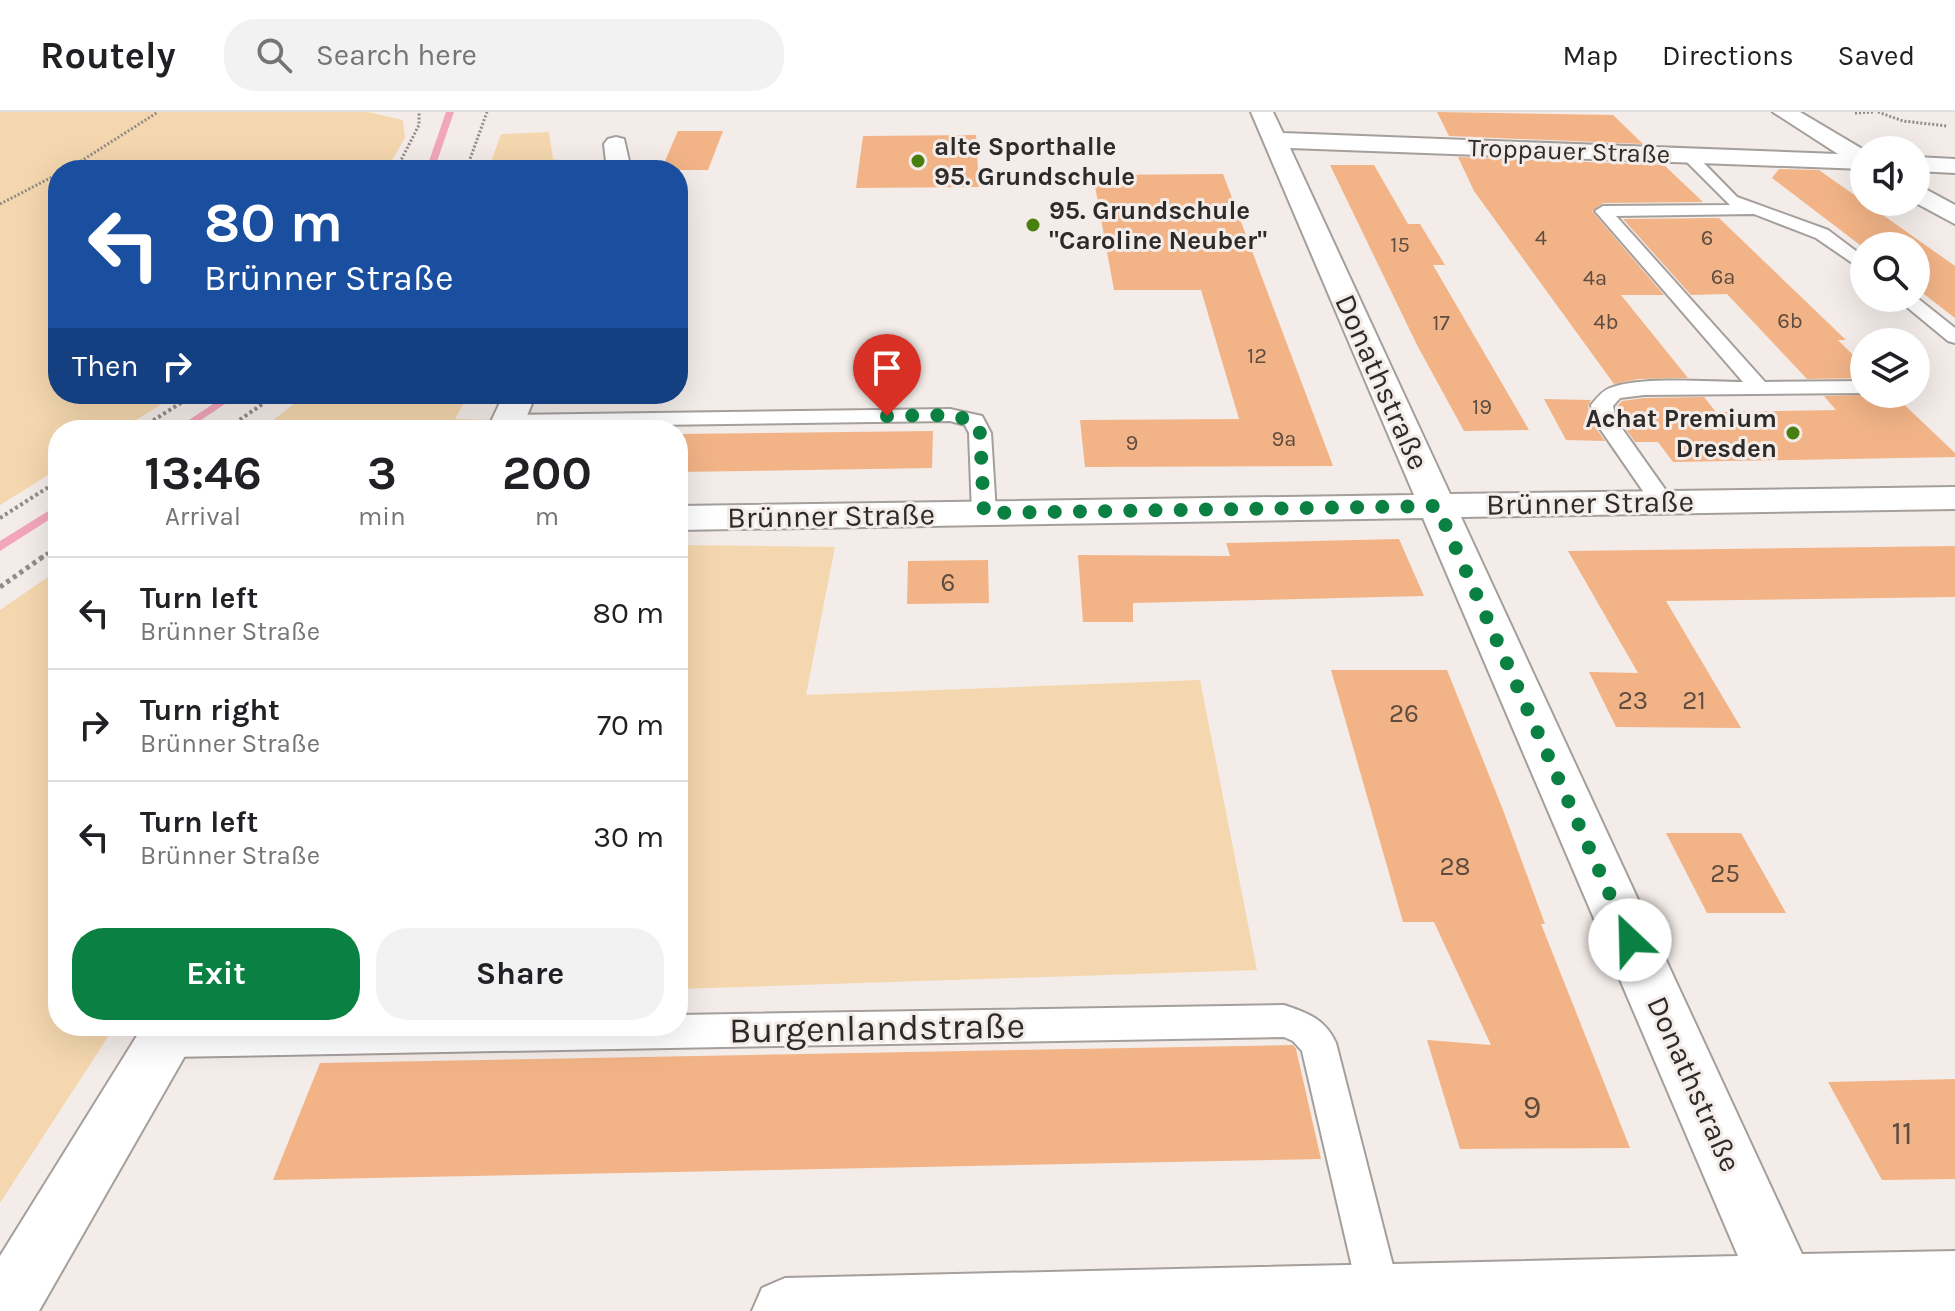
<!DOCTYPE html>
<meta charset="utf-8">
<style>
:root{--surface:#fff;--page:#f2f2f2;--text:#202124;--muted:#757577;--line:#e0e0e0;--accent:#0b8043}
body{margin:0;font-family:Karla,sans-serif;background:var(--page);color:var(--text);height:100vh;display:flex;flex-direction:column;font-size:30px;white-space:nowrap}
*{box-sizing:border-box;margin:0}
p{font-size:26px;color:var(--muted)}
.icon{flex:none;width:44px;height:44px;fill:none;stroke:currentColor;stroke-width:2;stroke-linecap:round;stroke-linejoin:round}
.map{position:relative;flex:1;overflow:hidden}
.sheet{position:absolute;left:48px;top:308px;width:640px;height:616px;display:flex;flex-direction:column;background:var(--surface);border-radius:32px;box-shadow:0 8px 32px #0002}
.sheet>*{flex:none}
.hud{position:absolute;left:48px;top:48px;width:640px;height:244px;border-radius:32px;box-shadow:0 8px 32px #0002;background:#1a4fa0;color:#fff;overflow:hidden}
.tools{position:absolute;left:1850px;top:24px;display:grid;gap:16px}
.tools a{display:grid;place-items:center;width:80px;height:80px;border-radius:50%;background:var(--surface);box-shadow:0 8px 32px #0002;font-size:40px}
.pin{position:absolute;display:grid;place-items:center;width:68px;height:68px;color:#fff;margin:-82px -34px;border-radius:50% 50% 50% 0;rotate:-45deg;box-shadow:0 0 8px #0007}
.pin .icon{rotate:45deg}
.me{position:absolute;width:88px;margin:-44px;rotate:336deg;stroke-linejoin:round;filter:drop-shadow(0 0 6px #0008)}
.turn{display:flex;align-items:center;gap:28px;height:168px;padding:0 24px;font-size:36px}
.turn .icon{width:104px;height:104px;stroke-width:2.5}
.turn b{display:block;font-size:56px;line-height:68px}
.then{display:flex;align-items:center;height:76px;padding:0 24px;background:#0003;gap:16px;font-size:30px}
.eta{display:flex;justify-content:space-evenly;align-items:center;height:136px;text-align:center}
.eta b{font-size:48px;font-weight:700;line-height:56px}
.primary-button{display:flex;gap:16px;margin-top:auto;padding:16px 24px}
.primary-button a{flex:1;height:92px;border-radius:32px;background:var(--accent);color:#fff;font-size:32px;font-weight:700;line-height:92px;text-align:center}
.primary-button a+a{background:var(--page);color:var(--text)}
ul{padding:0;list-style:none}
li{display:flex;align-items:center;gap:24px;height:112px;padding:0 24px;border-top:2px solid var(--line)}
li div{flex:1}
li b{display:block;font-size:30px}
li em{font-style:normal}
header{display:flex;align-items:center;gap:48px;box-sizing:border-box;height:112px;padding:0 40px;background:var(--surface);border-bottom:2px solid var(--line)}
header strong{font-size:38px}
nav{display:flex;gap:44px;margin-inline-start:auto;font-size:28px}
.search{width:560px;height:72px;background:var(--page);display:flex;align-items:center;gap:20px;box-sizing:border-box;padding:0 28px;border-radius:32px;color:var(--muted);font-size:30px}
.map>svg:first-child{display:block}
.green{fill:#f4d7ae}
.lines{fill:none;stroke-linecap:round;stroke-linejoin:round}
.stream{fill:#f2a6bc;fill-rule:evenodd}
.building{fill:#f2b487}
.service-casing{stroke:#a59f9c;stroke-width:4}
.minor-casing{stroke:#a59f9c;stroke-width:4}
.tertiary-casing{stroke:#a59f9c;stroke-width:4}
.path-far2{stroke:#918c8a;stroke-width:3;stroke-dasharray:2 2;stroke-linecap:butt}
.path-far1{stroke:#918c8a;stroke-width:4;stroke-dasharray:3 3;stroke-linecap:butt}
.path{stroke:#918c8a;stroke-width:5;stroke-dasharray:4 4;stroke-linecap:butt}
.service{fill:#fff;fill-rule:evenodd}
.minor{fill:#fff;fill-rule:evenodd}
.tertiary{fill:#fff;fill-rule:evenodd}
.route{stroke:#0b8043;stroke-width:14;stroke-dasharray:0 25.2}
.poi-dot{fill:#497e11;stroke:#f3ece9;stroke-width:3}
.labels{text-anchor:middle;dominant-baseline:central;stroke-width:6;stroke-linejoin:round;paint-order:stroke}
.far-number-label{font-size:22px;fill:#5e4c41}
.far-poi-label{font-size:26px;font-weight:bold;fill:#2d2a2a;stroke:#f3ece9;text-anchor:start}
.far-street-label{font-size:26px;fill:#2d2a2a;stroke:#f3ece9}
.number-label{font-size:26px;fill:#5e4c41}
.street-label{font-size:30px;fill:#2d2a2a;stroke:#f3ece9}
.near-number-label{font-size:32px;fill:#5e4c41}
.near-street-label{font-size:36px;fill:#2d2a2a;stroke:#f3ece9}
</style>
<header>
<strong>Routely</strong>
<div class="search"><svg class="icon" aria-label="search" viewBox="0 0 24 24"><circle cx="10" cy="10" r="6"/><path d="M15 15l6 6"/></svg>Search here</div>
<nav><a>Map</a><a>Directions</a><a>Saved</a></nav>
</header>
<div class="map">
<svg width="1955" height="1199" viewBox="0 0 1955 1199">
<rect width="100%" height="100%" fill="#f3ece9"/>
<g class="green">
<path d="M0 0H368L403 8 405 26 386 58H58V282H178L120 318H58V357L0 393Z"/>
<path d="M549 20 553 47 592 54 589 58H488L501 22Z"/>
<path d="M306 282H469L455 307 493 308 489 318H261Z"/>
<path d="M678 433 835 435 806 583 1200 568 1257 858 678 877Z"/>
<path d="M58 458V914H115L0 1091V498Z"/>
</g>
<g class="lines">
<g class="stream">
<path d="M446 0H454L434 58H426Z"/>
<path d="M228 282H240L186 318H174Z"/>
<path d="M58 393V402L0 439V429Z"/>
</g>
</g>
<g class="building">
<path d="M1437 0 1613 3 1643 32 1449 24Z"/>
<path d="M678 19H723L708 58H661Z"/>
<path d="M976 23 979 75 856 76 863 24Z"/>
<path d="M1458 45 1664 53 1703 90 1603 91 1592 99 1664 183H1621L1688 266 1638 267 1614 272 1474 79Z"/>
<path d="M1330 53H1374L1408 112H1420L1445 153H1433L1529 318 1464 319 1417 233Z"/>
<path d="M1779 57 1819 58 1955 154V206L1916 176V134H1864V136L1772 66Z"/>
<path d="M1223 62 1333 354 1085 355 1080 308 1239 307 1201 178H1114L1093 63Z"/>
<path d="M1719 106 1846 228H1838L1864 254V266L1807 267 1727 182 1691 183 1623 107Z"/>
<path d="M1893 282 1955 341V345L1673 350 1658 330H1635L1619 307 1616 295 1622 289 1644 286 1704 285 1716 300 1836 298 1824 284Z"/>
<path d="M1544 287 1591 288 1588 294 1591 309 1605 329 1566 328Z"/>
<path d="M933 319 932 356 678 360V322Z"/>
<path d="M1399 427 1424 484 1133 491V510H1083L1078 443 1230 444 1226 431Z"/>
<path d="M1955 434V485L1666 489 1741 616 1616 615 1589 560 1638 561 1568 439Z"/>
<path d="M988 448 989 491 907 492 908 449Z"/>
<path d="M1331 558H1447L1503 698 1545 812H1541L1630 1036 1460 1037 1427 928 1491 933 1434 810H1403Z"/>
<path d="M1666 721H1741L1786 801H1707Z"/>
<path d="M1293 933 1296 937 1321 1047 273 1068 320 951Z"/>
<path d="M1955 967V1067L1882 1068 1828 970Z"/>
</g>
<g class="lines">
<g class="service-casing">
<g id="service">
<path d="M1688 38 1693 40 1737 85 1828 118 1864 145V159L1816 126 1754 102 1616 104 1765 270 1864 269V281L1644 283 1620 286 1613 294 1616 308 1674 390 1670 395H1654L1594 308 1591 293C1596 287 1602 279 1610 276 1640 264 1708 270 1743 270L1595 99 1603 94 1730 93 1680 43Z"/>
<path d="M1916 185 1955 216V231L1948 229 1896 186Z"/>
<path d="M950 297 982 304 991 321 996 401 992 406H976L972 401 969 321 965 313 950 309 508 315 497 309 508 303Z"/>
<path d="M1284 893C1308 901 1325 907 1336 931L1401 1185 1395 1199H1365L1359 1185 1302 939 1293 929 1284 925 167 945 154 940 149 928 154 916 160 914H678V903Z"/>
</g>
</g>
<g class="minor-casing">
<g id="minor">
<path d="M1251 0H1273L1283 21 1864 43V57L1290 36 1450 382 1955 375V397L1461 405 1802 1142 1955 1139V1199H752L762 1176 785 1166 1738 1144 1423 406 678 418V394L1414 383Z"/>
<path d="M616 25 624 27 631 58H607L604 32 608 27Z"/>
<path d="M1916 45 1955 47V61L1916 59Z"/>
<path d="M504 282H536L521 318H487Z"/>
<path d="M143 914H202L39 1199H0V1144Z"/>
</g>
</g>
<g class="tertiary-casing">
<g id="tertiary">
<path d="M1773 0H1800L1864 38V55L1855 53Z"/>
<path d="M1916 72 1955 93V112L1914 90Z"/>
</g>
</g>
<g class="path-far2">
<path d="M1878 0 1903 9 1947 14"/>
<path d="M1855 1 1874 0"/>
<path d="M67 58 158 0"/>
<path d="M396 58 419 13V0"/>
<path d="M466 58 487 0"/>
<path d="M0 92 58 62"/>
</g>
<g class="path-far1">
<path d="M138 318 195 282"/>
<path d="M225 318 277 282"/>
<path d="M0 406 58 369"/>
<path d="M41 446 58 434"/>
</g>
<path class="path" d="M0 475 44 444"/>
<use href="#service" class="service"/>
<use href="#minor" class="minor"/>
<use href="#tertiary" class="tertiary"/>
</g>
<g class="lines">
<path class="route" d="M887 304 950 303 974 309 980 321 984 401 1437 394 1630 828"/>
</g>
<g class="poi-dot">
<circle cx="918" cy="49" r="8"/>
<circle cx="1033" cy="113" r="8"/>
<circle cx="1793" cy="321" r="8"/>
</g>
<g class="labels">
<g class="far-number-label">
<text x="1541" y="126">4</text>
<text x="1707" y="126">6</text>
<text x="1400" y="133">15</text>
<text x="1723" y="165">6a</text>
<text x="1595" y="166">4a</text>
<text x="1790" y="209">6b</text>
<text x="1606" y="210">4b</text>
<text x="1441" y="211">17</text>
<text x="1257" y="244">12</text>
<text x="1482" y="295">19</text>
<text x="1284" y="327">9a</text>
<text x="1132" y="331">9</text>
</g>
<g class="far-poi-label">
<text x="934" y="34">alte Sporthalle<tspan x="934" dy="30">95. Grundschule</tspan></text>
<text x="1049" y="98">95. Grundschule<tspan x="1049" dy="30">"Caroline Neuber"</tspan></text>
<text x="1777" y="306" text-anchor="end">Achat Premium<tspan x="1777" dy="30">Dresden</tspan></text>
</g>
<g class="far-street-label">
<text transform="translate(1569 39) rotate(2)">Troppauer Straße</text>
</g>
<g class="number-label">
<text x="948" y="470">6</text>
<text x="1633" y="588">23</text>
<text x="1694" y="588">21</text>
<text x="1404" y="601">26</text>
<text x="1455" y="754">28</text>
<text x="1725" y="761">25</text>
</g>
<g class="street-label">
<text transform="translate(1382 270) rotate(66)">Donathstraße</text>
<text transform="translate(1590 391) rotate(-1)">Brünner Straße</text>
<text transform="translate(831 404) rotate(-1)">Brünner Straße</text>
<text transform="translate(1694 972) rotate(66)">Donathstraße</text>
</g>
<g class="near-number-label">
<text x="1532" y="995">9</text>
<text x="1902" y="1021">11</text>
</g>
<g class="near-street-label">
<text transform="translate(877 916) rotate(-1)">Burgenlandstraße</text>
</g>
</g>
</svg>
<div class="tools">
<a><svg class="icon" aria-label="sound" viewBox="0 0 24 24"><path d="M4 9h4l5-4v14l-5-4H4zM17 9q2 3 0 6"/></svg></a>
<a><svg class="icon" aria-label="search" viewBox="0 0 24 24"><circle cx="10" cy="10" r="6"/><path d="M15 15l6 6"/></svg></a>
<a><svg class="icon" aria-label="layers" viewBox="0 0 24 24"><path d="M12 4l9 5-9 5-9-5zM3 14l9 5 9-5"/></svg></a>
</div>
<div class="pin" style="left:887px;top:304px;background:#d93025"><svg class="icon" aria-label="arrive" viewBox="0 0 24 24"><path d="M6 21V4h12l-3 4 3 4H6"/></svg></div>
<svg class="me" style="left:1630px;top:828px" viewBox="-20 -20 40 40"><circle r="19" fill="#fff"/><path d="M0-13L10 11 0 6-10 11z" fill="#0b8043"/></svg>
<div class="hud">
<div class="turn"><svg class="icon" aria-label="left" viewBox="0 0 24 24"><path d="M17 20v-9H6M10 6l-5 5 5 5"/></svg><div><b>80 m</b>Brünner Straße</div></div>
<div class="then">Then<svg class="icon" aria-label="right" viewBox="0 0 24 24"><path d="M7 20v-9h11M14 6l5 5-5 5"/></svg></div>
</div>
<section class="sheet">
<div class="eta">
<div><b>13:46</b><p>Arrival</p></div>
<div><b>3</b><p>min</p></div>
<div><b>200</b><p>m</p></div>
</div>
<ul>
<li><svg class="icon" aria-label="left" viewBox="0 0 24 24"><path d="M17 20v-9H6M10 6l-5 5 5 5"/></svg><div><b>Turn left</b><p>Brünner Straße</p></div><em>80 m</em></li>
<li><svg class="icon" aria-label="right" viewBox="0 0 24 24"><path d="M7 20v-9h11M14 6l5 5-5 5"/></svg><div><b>Turn right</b><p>Brünner Straße</p></div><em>70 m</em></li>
<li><svg class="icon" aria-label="left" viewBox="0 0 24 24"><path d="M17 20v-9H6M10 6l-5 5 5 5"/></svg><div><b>Turn left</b><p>Brünner Straße</p></div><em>30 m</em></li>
</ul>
<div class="primary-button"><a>Exit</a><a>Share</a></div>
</section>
</div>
